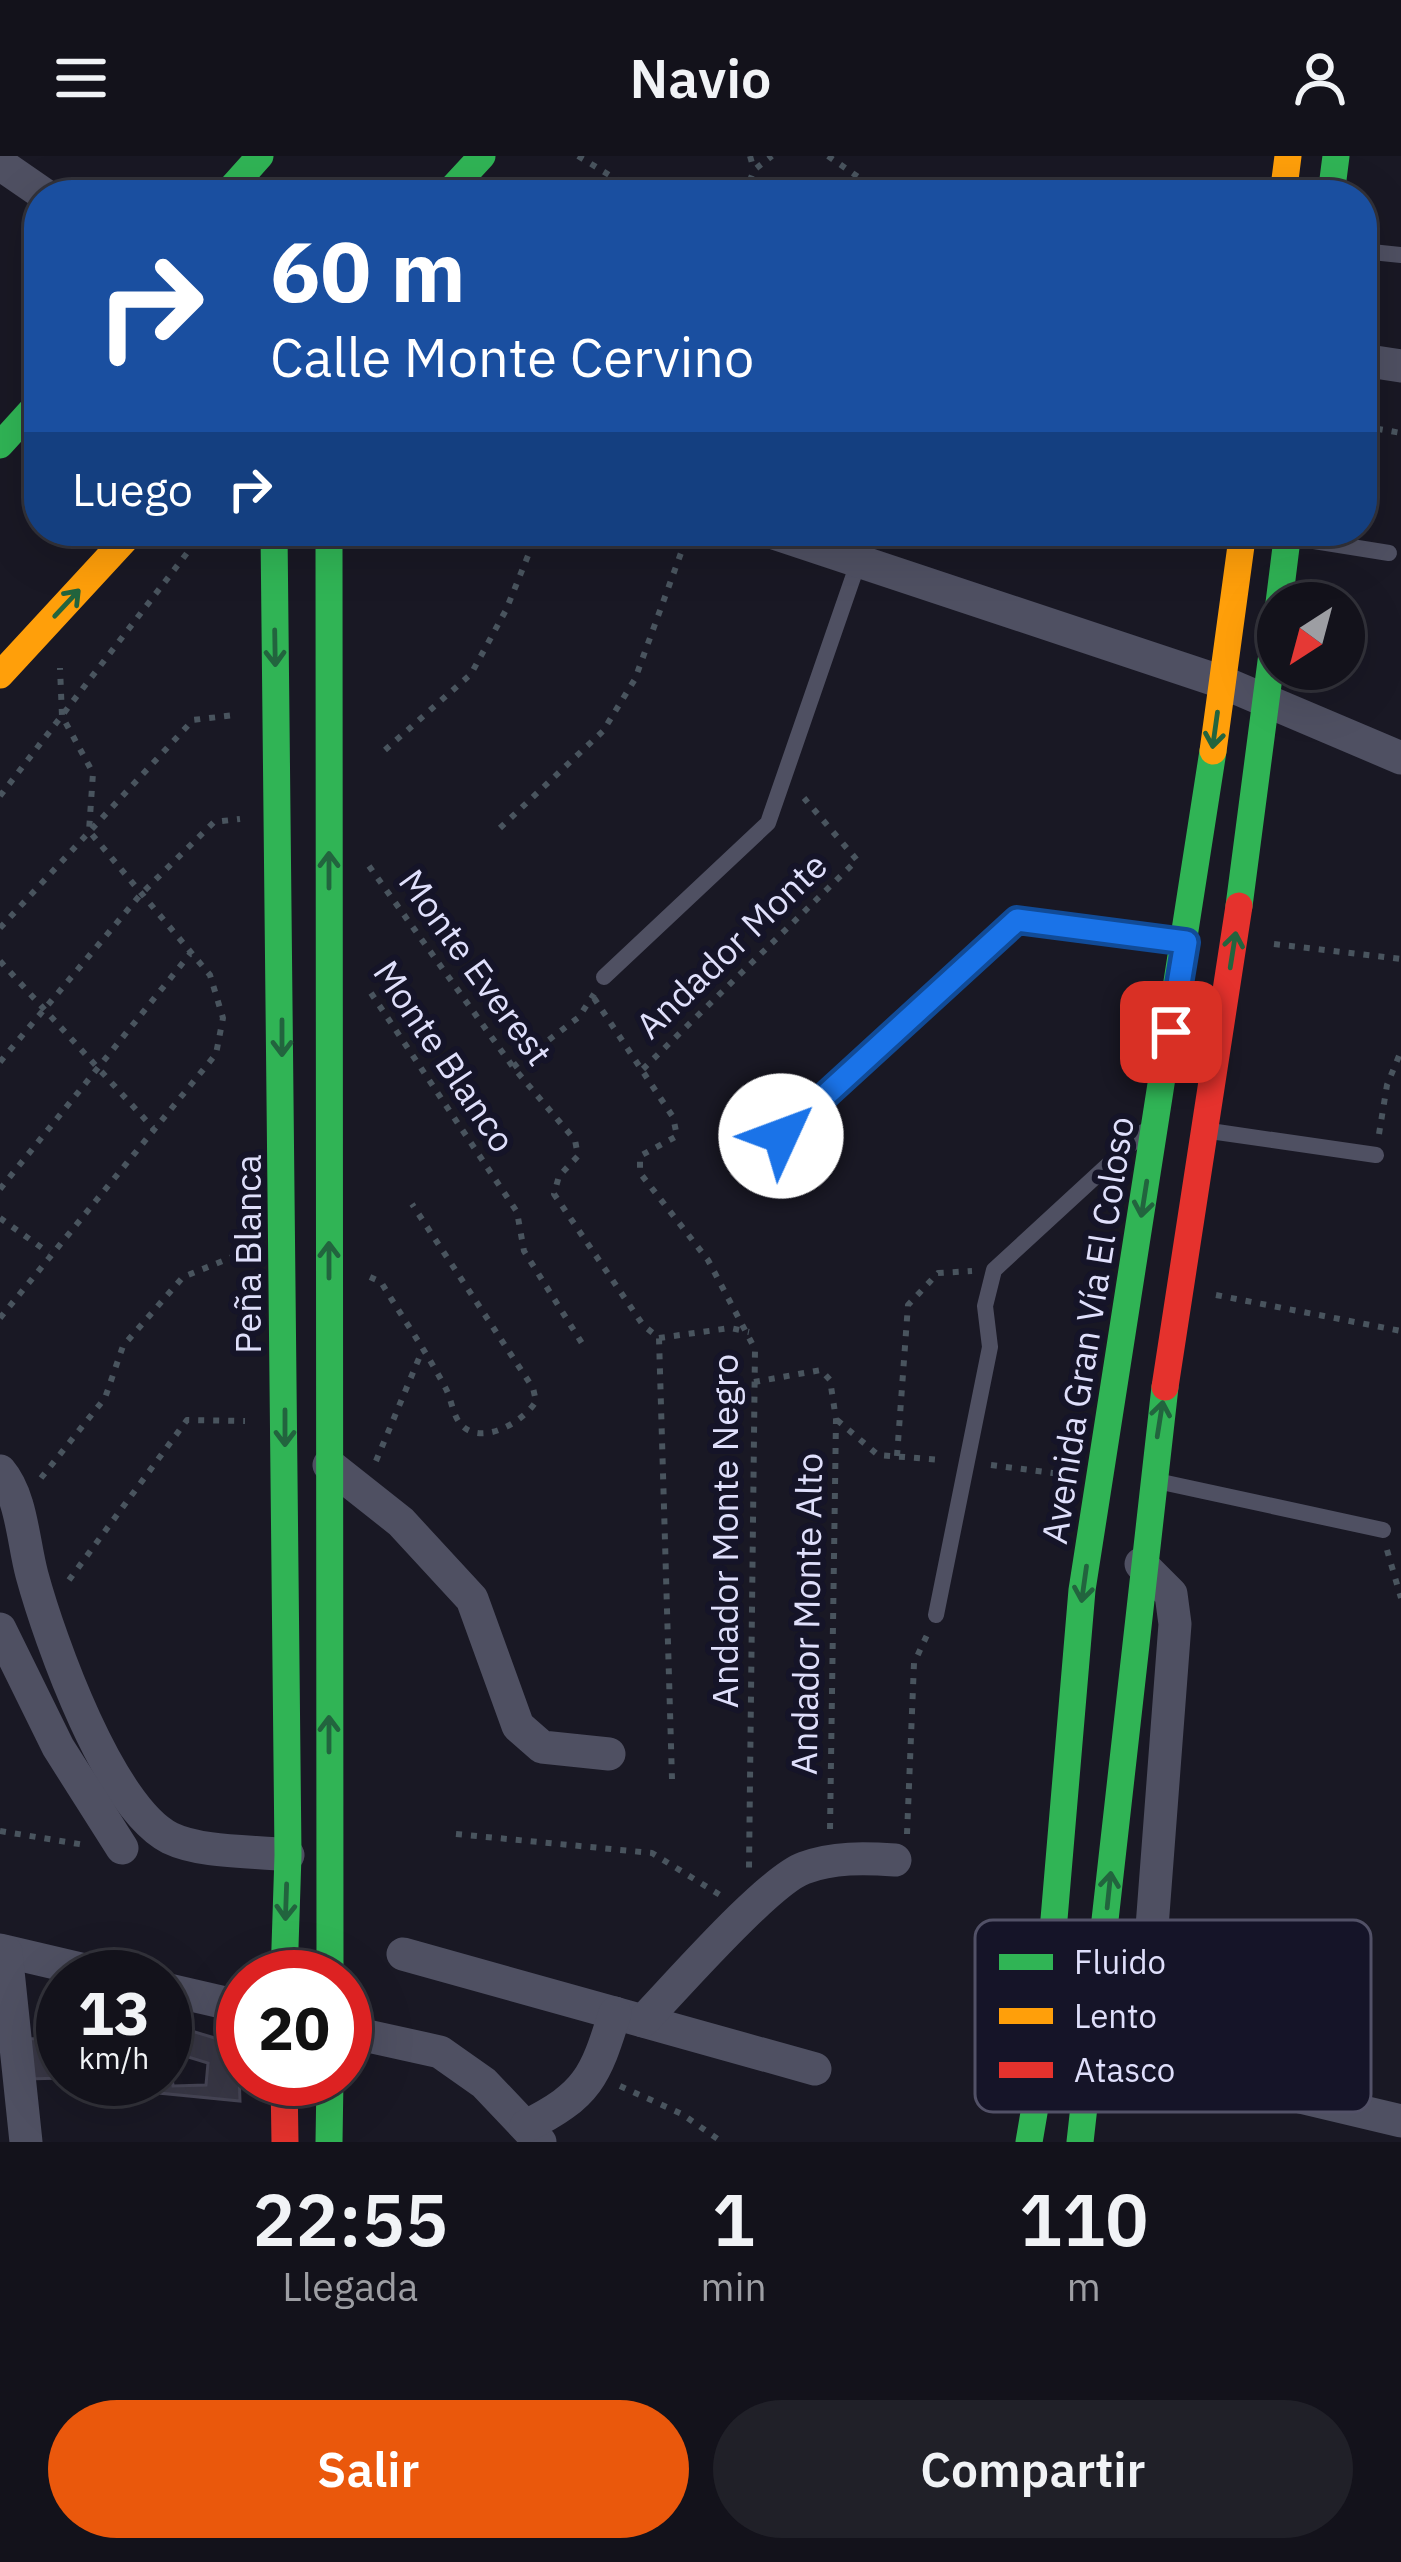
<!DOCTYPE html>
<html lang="es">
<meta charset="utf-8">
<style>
:root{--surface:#13121b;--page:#202028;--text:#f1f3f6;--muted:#9d9ea3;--line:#32323a;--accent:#ea580c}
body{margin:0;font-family:"IBM Plex Sans",sans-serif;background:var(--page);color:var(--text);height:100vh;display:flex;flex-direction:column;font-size:45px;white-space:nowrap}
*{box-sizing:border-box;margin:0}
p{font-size:39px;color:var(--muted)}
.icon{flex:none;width:66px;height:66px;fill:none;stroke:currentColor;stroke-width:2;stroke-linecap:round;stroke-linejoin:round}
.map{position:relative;height:1986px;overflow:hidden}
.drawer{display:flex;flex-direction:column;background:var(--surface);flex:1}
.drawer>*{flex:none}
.guide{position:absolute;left:24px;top:24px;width:1353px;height:366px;border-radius:48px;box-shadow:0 12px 48px #0002,0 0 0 3px var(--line);background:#1a4fa0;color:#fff;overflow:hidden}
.needle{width:78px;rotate:216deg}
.buttons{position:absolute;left:1257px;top:426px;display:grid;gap:24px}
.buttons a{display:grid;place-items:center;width:108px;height:108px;border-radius:50%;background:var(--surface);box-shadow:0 12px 48px #0002,0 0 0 3px var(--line);font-size:60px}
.speed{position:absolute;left:36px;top:1794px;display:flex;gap:24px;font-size:60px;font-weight:700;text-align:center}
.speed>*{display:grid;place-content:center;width:156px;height:156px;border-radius:50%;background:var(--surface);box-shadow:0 12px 48px #0002,0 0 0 3px var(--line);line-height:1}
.speed small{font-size:30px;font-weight:400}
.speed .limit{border:18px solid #d22;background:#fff;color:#111}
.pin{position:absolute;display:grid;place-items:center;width:102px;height:102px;color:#fff;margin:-51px;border-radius:24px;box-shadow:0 6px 18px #0006}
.me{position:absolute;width:132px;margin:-66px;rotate:47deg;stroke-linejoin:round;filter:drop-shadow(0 0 9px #0008)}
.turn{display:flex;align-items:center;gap:42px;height:252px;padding:0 48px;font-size:54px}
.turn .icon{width:156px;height:156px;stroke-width:2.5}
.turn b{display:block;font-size:84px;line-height:102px}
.then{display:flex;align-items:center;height:114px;padding:0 48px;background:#0003;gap:24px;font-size:45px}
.eta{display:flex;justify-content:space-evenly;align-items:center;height:204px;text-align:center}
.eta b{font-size:72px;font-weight:600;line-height:84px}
.primary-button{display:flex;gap:24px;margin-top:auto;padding:24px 48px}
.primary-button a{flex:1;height:138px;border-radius:72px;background:var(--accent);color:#fff;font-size:48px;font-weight:600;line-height:138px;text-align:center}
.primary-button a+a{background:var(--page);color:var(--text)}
header{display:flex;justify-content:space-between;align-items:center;height:156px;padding:0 48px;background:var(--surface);font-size:54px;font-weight:600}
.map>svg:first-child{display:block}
.building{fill:#383745;stroke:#464555;stroke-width:3}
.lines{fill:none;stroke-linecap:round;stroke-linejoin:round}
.path{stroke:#49545e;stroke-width:6;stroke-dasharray:6 9;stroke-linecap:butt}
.lane{stroke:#4f5062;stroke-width:16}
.street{stroke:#4f5062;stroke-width:33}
.fast{stroke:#30b455;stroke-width:27}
.slow{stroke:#ff9f0a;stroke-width:27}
.jam{stroke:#e5322d;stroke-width:27}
.oneway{stroke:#22643e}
.route-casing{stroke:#114b97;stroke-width:30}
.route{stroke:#1a73e8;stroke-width:21}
.labels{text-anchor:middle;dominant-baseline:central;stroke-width:12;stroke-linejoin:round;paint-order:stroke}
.street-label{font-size:36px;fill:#dfdffb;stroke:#151428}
.key{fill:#151428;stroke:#525167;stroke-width:3}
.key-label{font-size:33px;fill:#dfdffb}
</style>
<header><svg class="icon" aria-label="menu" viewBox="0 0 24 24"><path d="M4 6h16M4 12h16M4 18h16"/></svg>Navio<svg class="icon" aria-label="person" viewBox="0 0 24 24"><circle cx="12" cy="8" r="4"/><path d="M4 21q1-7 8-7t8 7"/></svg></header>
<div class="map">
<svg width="1401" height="1986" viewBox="0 0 1401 1986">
<rect width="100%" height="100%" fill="#191824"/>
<g class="building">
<path d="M165 1867 238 1889 240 1945 159 1937 157 1923 165 1919 172 1920 173 1930 206 1929 208 1907 165 1894Z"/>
<path d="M63 1882V1922L27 1923 24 1883Z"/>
</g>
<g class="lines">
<g class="path">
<path d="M578 0 642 39"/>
<path d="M750 0 754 14"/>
<path d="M828 0 884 39"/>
<path d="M744 39 754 14 772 0"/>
<path d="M1362 270 1401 277"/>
<path d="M385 594 471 518 506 454 538 375"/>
<path d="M0 640 204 375"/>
<path d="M500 672 603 575 635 523 689 375"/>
<path d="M369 710 513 911 575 984 578 1000 559 1020 554 1038 643 1169 659 1182 672 1623"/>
<path d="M0 772 193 564 235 559"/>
<path d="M1274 788 1401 803"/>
<path d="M0 805 153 972"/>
<path d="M371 837 517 1056 524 1095 585 1192"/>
<path d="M594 842 673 961 677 980 640 1000V1017L708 1104 755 1193 749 1712"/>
<path d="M0 906 141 738 214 666 240 663"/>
<path d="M513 911 579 861 594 838"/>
<path d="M643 913 857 704 804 642"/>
<path d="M1379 978 1387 929 1401 895"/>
<path d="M0 1033 190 798"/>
<path d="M0 1062 49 1097"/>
<path d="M370 1121 381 1126C402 1161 426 1195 445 1231 451 1241 452 1256 459 1266 478 1293 524 1266 536 1245L533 1232 412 1048"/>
<path d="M1216 1139 1401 1175"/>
<path d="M0 1162 216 898 223 862 210 819 89 675 93 617 62 560 60 512"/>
<path d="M659 1182 730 1172 749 1176"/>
<path d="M754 1226 821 1214 830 1224 836 1263 830 1674"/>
<path d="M837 1264 878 1299 942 1304"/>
<path d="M897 1300 908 1149 938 1117 972 1115"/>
<path d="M376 1305 422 1195"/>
<path d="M991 1309 1061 1318"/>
<path d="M41 1322 105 1242 123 1190 183 1121 245 1096"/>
<path d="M1387 1394 1401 1442"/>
<path d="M69 1424 187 1264 245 1265"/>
<path d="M0 1675 85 1689"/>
<path d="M456 1678 652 1697 720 1739"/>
<path d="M907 1678 914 1507 927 1479"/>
<path d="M620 1930 682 1958 722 1986"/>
</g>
<g class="lane">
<path d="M1362 95 1401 99"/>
<path d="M1289 381 1389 397"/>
<path d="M604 821 768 667 859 404"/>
<path d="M1210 975 1376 999"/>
<path d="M781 980 1017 764 1179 785"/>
<path d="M1157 1325 1383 1374"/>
<path d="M936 1459 990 1191 985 1150 994 1114 1145 975"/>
</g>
<g class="street">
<path d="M0 8 45 39"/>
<path d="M1362 204 1401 210"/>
<path d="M768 375 1222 526 1401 602"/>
<path d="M329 1309 401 1366 472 1443 518 1570 542 1591 609 1598"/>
<path d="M0 1315C22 1341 23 1386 32 1419 50 1485 109 1651 170 1682 201 1697 253 1695 288 1699"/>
<path d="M1141 1408 1171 1438 1175 1468 1142 1903"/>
<path d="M0 1473 58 1591 122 1692"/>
<path d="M0 1794 115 1821"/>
<path d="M6 1796 26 1986"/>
<path d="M403 1798 815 1913"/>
<path d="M165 1833 243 1851"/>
<path d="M643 1865C674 1833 768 1725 804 1712 833 1701 865 1702 895 1704"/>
<path d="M345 1875 440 1896 484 1927 540 1986"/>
<path d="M1094 1892 1401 1965"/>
<path d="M526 1970C588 1939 595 1921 615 1857"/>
</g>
<g class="fast">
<path d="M225 39 260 0"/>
<path d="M446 39 482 0"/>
<path d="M1331 39 1336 0"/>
<path d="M0 289 39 246"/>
<path d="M274 375 288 1699 284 1821"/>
<path d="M329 375 330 1821"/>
<path d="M1279 447 1288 375"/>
<path d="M1239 750 1278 452"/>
<path d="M329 1986 330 1923"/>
<path d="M1029 1986 1041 1916 1082 1434 1213 595"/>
<path d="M1080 1986 1165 1231"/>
</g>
<g class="slow">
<path d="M1283 39 1288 0"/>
<path d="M0 519 133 375"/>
<path d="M1213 595 1243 375"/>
</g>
<g class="jam">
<path d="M1165 1231 1239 750"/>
<path d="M284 1923 285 1986"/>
</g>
</g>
<defs><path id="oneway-shaft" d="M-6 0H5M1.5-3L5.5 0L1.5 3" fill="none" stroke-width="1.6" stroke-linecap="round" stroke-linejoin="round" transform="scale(3)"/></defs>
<g class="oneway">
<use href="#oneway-shaft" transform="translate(67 447) rotate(-47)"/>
<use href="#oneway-shaft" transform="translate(275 492) rotate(89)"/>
<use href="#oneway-shaft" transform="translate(1215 574) rotate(98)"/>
<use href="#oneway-shaft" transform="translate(329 714) rotate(-90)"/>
<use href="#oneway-shaft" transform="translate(1233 794) rotate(-81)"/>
<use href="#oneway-shaft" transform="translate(282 882) rotate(90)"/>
<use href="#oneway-shaft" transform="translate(1144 1043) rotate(99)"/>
<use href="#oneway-shaft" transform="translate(329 1104) rotate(-90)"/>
<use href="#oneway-shaft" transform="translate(1160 1263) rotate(-81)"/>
<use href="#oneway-shaft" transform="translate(285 1272) rotate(90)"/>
<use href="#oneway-shaft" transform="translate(1084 1428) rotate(98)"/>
<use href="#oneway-shaft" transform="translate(329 1578) rotate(-90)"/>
<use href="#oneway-shaft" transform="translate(1109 1734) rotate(-84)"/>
<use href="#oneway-shaft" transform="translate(286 1746) rotate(92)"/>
</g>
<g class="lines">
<g class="route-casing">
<path id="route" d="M781 980 1017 764 1186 786 1171 876"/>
</g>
<use href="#route" class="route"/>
</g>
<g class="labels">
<g class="street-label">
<text transform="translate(731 789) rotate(-44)">Andador Monte</text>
<text transform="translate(476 811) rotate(54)">Monte Everest</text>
<text transform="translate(445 900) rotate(56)">Monte Blanco</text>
<text transform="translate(247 1098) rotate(-90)">Peña Blanca</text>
<text transform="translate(1087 1174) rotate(-81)">Avenida Gran Vía El Coloso</text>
<text transform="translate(724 1375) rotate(-90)">Andador Monte Negro</text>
<text transform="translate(806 1458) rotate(-89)">Andador Monte Alto</text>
</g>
</g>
<rect x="975" y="1764" width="396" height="192" rx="18" class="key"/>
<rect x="999" y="1798" width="54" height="16" fill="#30b455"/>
<rect x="999" y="1852" width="54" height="16" fill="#ff9f0a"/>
<rect x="999" y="1906" width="54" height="16" fill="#e5322d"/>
<g class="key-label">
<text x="1074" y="1818">Fluido</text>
<text x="1074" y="1872">Lento</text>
<text x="1074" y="1926">Atasco</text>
</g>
</svg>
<div class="buttons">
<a><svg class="needle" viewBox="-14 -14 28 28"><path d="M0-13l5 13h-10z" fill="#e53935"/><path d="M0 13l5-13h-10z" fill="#9d9ea3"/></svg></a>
</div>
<div class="speed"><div>13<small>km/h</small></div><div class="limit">20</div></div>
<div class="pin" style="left:1171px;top:876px;background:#d93025"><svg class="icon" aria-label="arrive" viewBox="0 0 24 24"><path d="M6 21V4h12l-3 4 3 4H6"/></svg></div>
<svg class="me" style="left:781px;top:980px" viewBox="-20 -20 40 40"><circle r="19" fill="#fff"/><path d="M0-13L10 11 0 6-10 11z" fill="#1a73e8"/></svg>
<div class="guide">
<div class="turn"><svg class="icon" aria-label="right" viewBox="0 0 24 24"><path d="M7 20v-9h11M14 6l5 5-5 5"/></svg><div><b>60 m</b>Calle Monte Cervino</div></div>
<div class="then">Luego<svg class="icon" aria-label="right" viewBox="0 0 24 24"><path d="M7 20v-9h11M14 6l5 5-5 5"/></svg></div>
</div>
</div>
<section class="drawer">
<div class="eta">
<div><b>22:55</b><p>Llegada</p></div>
<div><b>1</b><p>min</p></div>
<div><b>110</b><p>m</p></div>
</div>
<div class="primary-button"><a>Salir</a><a>Compartir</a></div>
</section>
